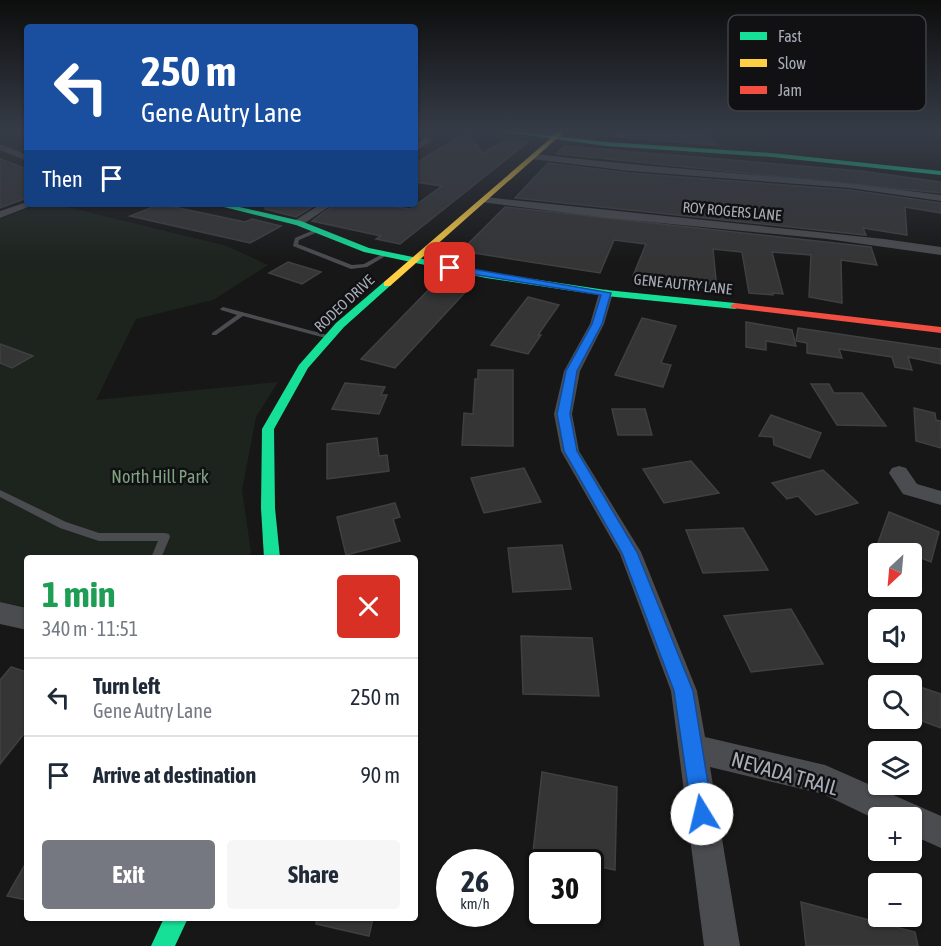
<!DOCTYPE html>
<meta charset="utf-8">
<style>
:root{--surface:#fff;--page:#f6f6f7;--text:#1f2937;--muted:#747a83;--line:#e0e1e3;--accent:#757880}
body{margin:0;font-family:"Asap Condensed",sans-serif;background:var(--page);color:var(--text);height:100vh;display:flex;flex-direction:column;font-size:22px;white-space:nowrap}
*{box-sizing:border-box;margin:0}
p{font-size:20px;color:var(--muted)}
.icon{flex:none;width:33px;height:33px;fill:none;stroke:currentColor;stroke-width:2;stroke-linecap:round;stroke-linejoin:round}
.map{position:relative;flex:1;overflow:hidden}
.drawer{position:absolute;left:24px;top:555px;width:394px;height:366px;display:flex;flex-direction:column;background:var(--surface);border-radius:6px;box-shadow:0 2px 4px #0004}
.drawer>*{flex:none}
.banner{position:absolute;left:24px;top:24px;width:394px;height:183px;border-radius:6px;box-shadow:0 2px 4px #0004;background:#1a4fa0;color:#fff;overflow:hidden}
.needle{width:39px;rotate:206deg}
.tools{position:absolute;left:868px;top:543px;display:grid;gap:12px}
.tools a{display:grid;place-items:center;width:54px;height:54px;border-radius:6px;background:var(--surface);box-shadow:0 2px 4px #0004;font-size:30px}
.speed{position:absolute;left:436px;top:849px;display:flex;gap:12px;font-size:30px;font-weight:700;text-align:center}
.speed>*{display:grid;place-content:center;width:78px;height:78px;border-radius:50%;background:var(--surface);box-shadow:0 2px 4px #0004;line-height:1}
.speed small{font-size:15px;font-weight:400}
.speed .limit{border:3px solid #111;border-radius:9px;background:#fff;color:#111}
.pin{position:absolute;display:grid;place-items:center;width:51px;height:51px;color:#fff;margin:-26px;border-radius:12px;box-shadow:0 3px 9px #0006}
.me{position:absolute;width:66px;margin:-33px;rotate:351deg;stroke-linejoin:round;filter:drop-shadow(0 0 4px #0008)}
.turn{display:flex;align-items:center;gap:21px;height:126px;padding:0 18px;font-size:27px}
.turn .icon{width:78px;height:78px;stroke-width:2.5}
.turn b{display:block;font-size:42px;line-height:51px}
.then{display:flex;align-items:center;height:57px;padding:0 18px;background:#0003;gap:12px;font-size:22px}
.round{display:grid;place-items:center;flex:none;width:63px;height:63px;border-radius:6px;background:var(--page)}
.head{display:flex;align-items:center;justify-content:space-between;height:102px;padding:0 18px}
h1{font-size:36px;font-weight:700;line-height:45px;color:#1e9e55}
.primary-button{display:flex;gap:12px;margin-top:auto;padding:12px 18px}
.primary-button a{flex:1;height:69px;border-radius:6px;background:var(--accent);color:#fff;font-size:24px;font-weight:700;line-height:69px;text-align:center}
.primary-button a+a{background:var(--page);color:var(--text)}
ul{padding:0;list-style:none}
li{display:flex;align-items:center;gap:18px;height:78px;padding:0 18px;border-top:2px solid var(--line)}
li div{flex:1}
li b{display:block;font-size:22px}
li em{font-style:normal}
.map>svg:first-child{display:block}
.green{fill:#1d241e}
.building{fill:#353536;stroke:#3f4043;stroke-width:1.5}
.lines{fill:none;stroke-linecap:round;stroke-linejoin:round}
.lane{fill:#4b4c50;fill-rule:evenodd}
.street{fill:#4b4c50;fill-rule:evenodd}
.fast{fill:#16e098;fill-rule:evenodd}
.slow{fill:#ffcf43;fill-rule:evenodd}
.jam{fill:#f24e42;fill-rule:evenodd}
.route{fill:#1a73e8;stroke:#114b97;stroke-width:1.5}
.labels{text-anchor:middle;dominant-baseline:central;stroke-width:5;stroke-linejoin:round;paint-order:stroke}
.far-street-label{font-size:15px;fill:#a8adb8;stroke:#111113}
.park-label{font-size:18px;fill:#7fa381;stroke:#111113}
.near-street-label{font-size:21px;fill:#a8adb8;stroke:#111113}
.key{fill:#111113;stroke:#3e4045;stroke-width:1.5}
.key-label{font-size:16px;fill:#a8adb8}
</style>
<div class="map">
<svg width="941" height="946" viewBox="0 0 941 946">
<rect width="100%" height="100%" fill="#171717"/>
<path class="green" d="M40 204H55L227 246 268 265 213 300 136 319 96 400 278 382 256 417 242 490 251 552 248 558H27V607L0 602V219Z"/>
<g class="building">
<path d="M622 131 707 132 717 145 617 137Z"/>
<path d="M467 132 483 153 507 139 528 142 400 244 376 239 381 236 312 221 335 204H381L410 209 442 186 416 182V163Z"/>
<path d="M564 146 861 171 941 182V193L557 154Z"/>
<path d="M0 159 27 169V198L0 208Z"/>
<path d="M548 163 630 173 850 190 941 203V213L905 207 907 235 863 228 866 235 515 198Z"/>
<path d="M160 204 245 222 252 219 281 226 250 243 130 216Z"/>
<path d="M265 204H317L296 217 265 209Z"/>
<path d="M505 207 871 247 877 265 841 260 842 303 809 297 811 255 772 252 783 294 772 293 773 295 749 293 742 252 713 249 717 290 633 276 646 244 614 240 600 273 461 251Z"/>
<path d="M288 262 321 272 302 284 269 273Z"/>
<path d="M440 278 471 286 395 368 361 359Z"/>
<path d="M528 297 559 305 538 335H541L528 354 491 345Z"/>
<path d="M642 318 676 326 661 363 671 365 663 387 615 375Z"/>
<path d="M746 322 792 330 796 346 766 341V350L746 347Z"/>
<path d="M798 328 941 349V364L908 357 912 370 895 367 892 357 839 349 842 358 807 353V343L796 341Z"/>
<path d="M0 344 33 356 12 368 0 363Z"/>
<path d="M478 370H513V446L462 445 464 413 473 414 475 379H478Z"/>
<path d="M345 383 385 387 381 395H387L379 414 332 409Z"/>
<path d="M811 384H829L834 393H862L886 426 837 425Z"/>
<path d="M914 408 935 413 936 420 941 421V448L916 441Z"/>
<path d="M612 409H645L652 435H618Z"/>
<path d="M771 415 821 433 810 458 774 445 773 437 759 436Z"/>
<path d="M377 438 379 456 387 455 389 471 327 479V444Z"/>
<path d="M691 461 719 493 664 503 643 469Z"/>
<path d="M524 468 541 502 484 513 471 478Z"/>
<path d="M823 470 858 503 816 515 798 496 787 499 772 483Z"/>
<path d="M395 503 400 517 393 519 400 541 346 555 337 517Z"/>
<path d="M889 512 939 532 931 562 912 554H874Z"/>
<path d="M743 528 768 570 703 573 686 530Z"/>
<path d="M562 545 571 589 513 592 508 548Z"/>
<path d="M791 609 823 664 751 672 724 616Z"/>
<path d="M521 636 592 638 599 696 523 694Z"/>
<path d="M11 667 27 672V730L0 764V680Z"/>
<path d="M920 687 941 694V728L922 721Z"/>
<path d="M542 772 617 787 615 870 591 865V862L533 852Z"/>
<path d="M27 861V900L7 896Z"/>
<path d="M801 902 915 932 918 946H806Z"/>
<path d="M317 918H373L369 936 316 924Z"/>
</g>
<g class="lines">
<g class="lane">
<path d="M316 229 318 230V232L299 240 298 244 352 265 364 264 384 253 389 254 367 267 351 269 293 246 295 238Z"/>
<path d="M223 307 331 336 332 337 329 339 243 316 216 335H212V333L237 315 221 310 220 309Z"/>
<path d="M0 490 66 522 99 533H165L169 534 170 537 161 558H151L158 541H99L60 528 0 497Z"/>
</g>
<g class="street">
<path d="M425 138 432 140 416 151V144Z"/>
<path d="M0 144 27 155V161L0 150Z"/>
<path d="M535 154C670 170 806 176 941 195V201L850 188 630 171 532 159 530 157Z"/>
<path d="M485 197 884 239 941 247V255L827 239 599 217 481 202 480 200Z"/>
<path d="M27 202V204H36L0 218V211Z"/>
<path d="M321 204H333L302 225H294V221Z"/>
<path d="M606 289 613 293 604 324 580 371 572 414 579 451 641 552 697 691 705 737 825 765 941 816V848L912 835V818H879V821L823 794 710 767 740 946H704L671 691 620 554 561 451 554 414 564 371 590 324 599 293Z"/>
<path d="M899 466 906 468 917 484 941 491V505L903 494 889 473 892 468Z"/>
<path d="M0 602 27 608V630L0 624Z"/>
</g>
<g class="fast">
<path d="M497 131H510L606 142 772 153 941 171V175L772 157 606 146Z"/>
<path d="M212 204H226L301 221 369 248 486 272 606 290 735 303 740 306 735 309 606 296 486 278 364 252 296 225Z"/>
<path d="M384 282 392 284 344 327 308 368 274 429 275 508 280 558H264L261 508 262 429 299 365 336 323Z"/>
<path d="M164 918H188L175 946H151Z"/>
</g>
<path class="slow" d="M558 132 563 133 390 286H384V282Z"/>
<path class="jam" d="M735 303 941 327V333L732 308 730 306Z"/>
</g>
<linearGradient id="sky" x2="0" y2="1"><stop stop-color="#0d0d0d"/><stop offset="0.5" stop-color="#363c47"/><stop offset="1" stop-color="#363c47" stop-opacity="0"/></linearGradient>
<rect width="941" height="263" fill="url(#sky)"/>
<path class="route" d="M450 265 611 293 602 324 577 371 570 414 577 451 637 552 693 691 713 814 710 822 702 825 695 822 692 814 674 691 622 553 564 451 557 414 566 371 592 324 601 295 447 270 446 268Z"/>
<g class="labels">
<g class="far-street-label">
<text transform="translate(732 211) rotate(5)">ROY ROGERS LANE</text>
<text transform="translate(683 284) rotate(6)">GENE AUTRY LANE</text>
<text transform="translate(344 303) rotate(-43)">RODEO DRIVE</text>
</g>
<g class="park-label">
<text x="160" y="476">North Hill Park</text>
</g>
<g class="near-street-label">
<text transform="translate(785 773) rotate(16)">NEVADA TRAIL</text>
</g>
</g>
<rect x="728" y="15" width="198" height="96" rx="9" class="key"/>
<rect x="740" y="32" width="27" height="8" fill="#16e098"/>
<rect x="740" y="59" width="27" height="8" fill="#ffcf43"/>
<rect x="740" y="86" width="27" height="8" fill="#f24e42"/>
<g class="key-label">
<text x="778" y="42">Fast</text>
<text x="778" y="69">Slow</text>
<text x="778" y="96">Jam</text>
</g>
</svg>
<div class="tools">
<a><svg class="needle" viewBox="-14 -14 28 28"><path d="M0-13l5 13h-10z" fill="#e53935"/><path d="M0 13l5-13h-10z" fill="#747a83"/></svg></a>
<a><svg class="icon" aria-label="sound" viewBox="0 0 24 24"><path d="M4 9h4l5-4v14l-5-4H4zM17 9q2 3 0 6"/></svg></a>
<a><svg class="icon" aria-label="search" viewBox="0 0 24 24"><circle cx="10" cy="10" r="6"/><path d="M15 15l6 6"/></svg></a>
<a><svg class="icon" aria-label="layers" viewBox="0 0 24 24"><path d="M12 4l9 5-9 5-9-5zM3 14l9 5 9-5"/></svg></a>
<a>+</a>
<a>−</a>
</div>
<div class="speed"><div>26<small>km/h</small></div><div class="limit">30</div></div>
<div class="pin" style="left:450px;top:268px;background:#d93025"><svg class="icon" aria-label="arrive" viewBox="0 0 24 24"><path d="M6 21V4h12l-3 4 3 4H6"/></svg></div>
<svg class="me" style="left:702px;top:814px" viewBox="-20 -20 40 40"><circle r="19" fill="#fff"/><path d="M0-13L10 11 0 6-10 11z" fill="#1a73e8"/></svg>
<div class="banner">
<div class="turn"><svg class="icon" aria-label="left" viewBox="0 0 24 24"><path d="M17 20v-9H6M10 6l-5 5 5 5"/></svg><div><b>250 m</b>Gene Autry Lane</div></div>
<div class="then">Then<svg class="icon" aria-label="arrive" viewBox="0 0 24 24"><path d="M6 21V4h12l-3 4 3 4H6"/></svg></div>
</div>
<section class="drawer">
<div class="head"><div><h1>1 min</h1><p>340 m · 11:51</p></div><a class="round" style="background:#d93025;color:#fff"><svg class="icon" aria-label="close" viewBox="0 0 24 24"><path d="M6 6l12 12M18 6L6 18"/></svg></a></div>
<ul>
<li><svg class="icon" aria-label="left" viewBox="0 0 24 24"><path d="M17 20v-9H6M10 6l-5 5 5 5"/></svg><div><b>Turn left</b><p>Gene Autry Lane</p></div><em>250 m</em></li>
<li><svg class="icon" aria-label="arrive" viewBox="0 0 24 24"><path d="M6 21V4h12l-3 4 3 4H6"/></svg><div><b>Arrive at destination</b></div><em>90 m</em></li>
</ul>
<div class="primary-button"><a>Exit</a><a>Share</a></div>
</section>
</div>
